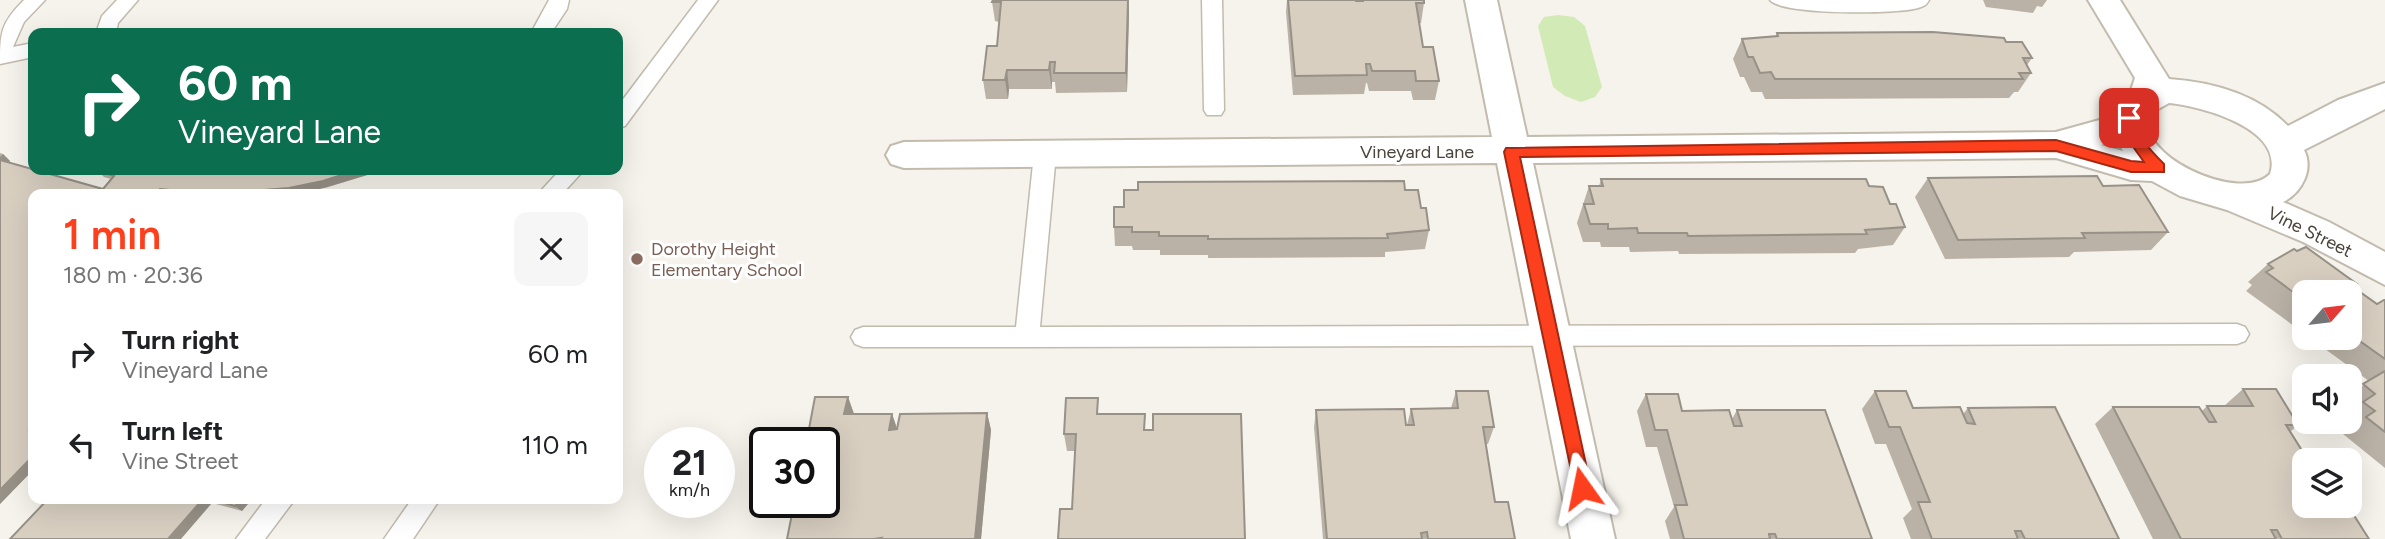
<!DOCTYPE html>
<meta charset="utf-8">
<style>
:root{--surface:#fff;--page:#f6f6f6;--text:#202124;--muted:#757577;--accent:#fc3f1d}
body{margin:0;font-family:Figtree,sans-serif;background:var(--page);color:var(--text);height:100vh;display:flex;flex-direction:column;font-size:26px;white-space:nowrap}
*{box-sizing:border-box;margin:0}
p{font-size:23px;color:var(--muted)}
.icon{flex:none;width:38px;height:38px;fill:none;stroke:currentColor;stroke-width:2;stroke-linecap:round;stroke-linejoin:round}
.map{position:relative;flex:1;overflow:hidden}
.panel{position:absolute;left:28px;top:189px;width:595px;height:315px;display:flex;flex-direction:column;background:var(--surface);border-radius:14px;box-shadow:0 7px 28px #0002}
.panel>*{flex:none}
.top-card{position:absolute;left:28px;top:28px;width:595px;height:147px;border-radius:14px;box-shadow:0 7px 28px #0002;background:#0b6e4f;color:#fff;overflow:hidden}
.needle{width:46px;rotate:62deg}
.tools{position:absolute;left:2292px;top:280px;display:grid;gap:14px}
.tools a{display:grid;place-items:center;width:70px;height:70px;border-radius:14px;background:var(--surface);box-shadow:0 7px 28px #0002;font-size:35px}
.speed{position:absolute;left:644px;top:427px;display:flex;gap:14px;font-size:35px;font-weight:700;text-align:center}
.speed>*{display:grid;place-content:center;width:91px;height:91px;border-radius:50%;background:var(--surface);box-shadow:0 7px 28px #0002;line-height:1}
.speed small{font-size:18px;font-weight:400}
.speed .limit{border:4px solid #111;border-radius:10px;background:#fff;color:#111}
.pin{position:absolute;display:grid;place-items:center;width:60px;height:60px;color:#fff;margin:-30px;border-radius:14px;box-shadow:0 4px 10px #0006}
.me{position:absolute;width:77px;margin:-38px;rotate:348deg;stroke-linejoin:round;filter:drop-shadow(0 0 5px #0008)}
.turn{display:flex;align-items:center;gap:24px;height:147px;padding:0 35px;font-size:32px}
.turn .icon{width:91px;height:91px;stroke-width:2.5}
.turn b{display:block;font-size:49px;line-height:60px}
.round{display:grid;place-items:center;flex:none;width:74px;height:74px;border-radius:14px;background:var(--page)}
.overview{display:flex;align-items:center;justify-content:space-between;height:119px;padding:0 35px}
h1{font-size:42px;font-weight:600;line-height:52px;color:var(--accent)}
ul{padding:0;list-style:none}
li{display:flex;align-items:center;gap:21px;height:91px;padding:0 35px}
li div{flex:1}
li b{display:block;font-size:26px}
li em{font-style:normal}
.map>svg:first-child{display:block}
.green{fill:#d2eab5}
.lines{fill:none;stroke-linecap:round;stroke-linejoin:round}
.service-casing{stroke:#c2bbae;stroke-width:3}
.minor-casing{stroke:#c2bbae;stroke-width:4}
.service{fill:#fff;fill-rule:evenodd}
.minor{fill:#fff;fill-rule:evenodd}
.wall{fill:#bab2a6}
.shaded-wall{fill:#979187}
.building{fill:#d8cfc1;stroke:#979187;stroke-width:2}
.route{fill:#fc3f1d;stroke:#a42913;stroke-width:2}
.education-dot{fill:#8d6e63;stroke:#fff;stroke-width:2.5}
.labels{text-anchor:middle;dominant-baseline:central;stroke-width:6;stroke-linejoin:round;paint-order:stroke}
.street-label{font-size:18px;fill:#4b4439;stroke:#fff}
.education-label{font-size:18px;fill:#785e54;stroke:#fff;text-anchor:start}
</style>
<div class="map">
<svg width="2385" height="539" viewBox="0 0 2385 539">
<rect width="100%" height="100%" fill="#f6f3ec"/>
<path class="green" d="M1558 15 1574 17 1585 26 1602 87 1595 97 1581 102 1565 96 1553 87 1538 26 1544 17Z"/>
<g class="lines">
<g class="service-casing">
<g id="service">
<path d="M24 0H45L24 22 13 47 33 43V57L0 64C0 32 1 23 24 0Z"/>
<path d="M117 0H138L118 23 116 33H96L102 16Z"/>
<path d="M549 0H569L567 9 551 33H531Z"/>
<path d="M698 0H718L625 126 618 128V106Z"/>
<path d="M1202 0H1222L1224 110 1221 115H1207L1204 110Z"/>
<path d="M1770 0H1929C1926 5 1926 5 1921 7 1902 15 1781 15 1770 0Z"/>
<path d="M1045 146 1052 149 1056 154 1040 327 2237 324 2245 327 2249 334 2245 341 2237 344 1027 347H863L855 344 851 337 855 330 863 327H1016L1034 154 1038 149Z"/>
<path d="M207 170H243L240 176H210Z"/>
<path d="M560 170H584L562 194H538Z"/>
<path d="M266 499H295L265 539H236Z"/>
<path d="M412 499H440L413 539H384Z"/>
</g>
</g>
<g class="minor-casing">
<path id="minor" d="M1465 0H1497L1527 137 2056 132 2114 116 2130 93 2135 78 2088 0H2120L2169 79C2212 82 2257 94 2288 126L2338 100 2385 83V109L2304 150C2314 169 2302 193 2283 202L2329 222 2385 252V285L2303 242 2227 210 2180 196 2152 181 2131 180 2056 158 1533 163 1615 539H1571L1497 163 904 168 891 164 886 155 891 146 904 142 1492 137ZM2169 103C2200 106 2285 128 2270 174 2240 205 2129 153 2151 113ZM2117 140 2123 151 2101 145Z"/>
</g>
<use href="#service" class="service"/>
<use href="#minor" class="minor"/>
</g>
<g class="wall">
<path d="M1287 0H1356V1H1360V0H1424V3L1421 23H1419L1423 47 1439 81 1435 100H1413L1411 91H1369L1367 83H1366L1364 94 1293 95 1286 12Z"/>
<path d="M1983 0H2047L2042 7 2037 6 2033 13 1986 7Z"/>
<path d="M992 2 1129 9 1127 92 1056 93 1055 82H1052V89H1009L1008 99H986L983 80 997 46 999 22 995 21Z"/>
<path d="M1777 33 2006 42 2032 58 2027 65 2031 73 2018 92H2014L2009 98 1765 99 1762 92H1751L1744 77H1740L1733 59 1742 39 1775 37Z"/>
<path d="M0 153 3 154 10 161 9 163 103 189 111 179 104 177 97 170 179 172 328 187 296 194H33V470L0 504Z"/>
<path d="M1928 178 2103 186 2168 232 2151 250 2074 252 2069 257 1945 259 1915 197Z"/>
<path d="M1601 179 1869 186 1890 204 1905 227 1893 245 1858 249 1855 253 1679 254 1678 251 1630 252 1629 247H1601L1600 242H1583L1577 223 1589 186H1599Z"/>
<path d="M1405 190 1421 208 1429 230 1425 249 1385 252V257L1208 258V255H1160V250H1133L1132 246H1115L1114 227 1124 207Z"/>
<path d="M2268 264 2354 287 2377 304 2385 300V468L2343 434 2352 428 2344 422H2350V411L2352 410 2350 409V395L2369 381 2310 338H2350V292H2305V334L2246 291 2252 285 2248 282Z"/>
<path d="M2243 389 2298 425 2290 432 2305 506 2369 539H2153L2095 424 2113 407 2202 411 2207 406H2224Z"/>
<path d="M1456 391 1494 427 1488 444H1486L1495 502 1515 539H1323L1314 427 1316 410 1407 425 1411 409 1451 408Z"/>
<path d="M1875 391 1913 408 1963 414 1968 408 2119 539H1911L1903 518 1912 509 1886 444H1875L1862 409Z"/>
<path d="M1646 394 1682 411 1732 419 1737 410 1872 539H1670L1665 521 1674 507 1657 447H1646L1637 411Z"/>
<path d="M848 397 854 414H892L897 429 987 413 991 430 981 539H787L806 509 824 443H812L808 434Z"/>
<path d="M1100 414 1146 430 1245 539H1058L1072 509 1075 451H1067L1064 434Z"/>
<path d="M48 499H252L242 511 212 503Z"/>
</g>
<g class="shaded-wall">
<path d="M1128 0 1129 9 1127 92 1126 73Z"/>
<path d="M1050 62 1052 82V89L1049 70Z"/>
<path d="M1007 70 1009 89 1008 99 1005 80Z"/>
<path d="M3 154 10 161 5 166 0 162V157Z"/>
<path d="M357 170H384L328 187 296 194H294L289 188Z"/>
<path d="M160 189 165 194H155Z"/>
<path d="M848 397 854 414H844Z"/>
<path d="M987 413 991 430 981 539H975Z"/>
<path d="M892 414 898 431 889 430Z"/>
<path d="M33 456V470L0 504V490Z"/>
<path d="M203 499H207L212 503 181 539H168Z"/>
<path d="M240 499H252L242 511 235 506Z"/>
</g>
<g class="building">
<path d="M993 0H1128L1126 73H1054L1055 62H1050L1049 70H1007L1005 80H983L987 46H997L1001 2H992Z"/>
<path d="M1288 0H1356V1H1363V0H1424V3H1416L1423 47H1433L1439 81H1416L1415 71H1372L1370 64H1366L1367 75 1295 76Z"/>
<path d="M1933 32 2004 38 2006 42H2022L2032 58H2023L2031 73H2019L2023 79H1775L1771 72 1760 73 1753 57H1748L1742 39 1778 36 1777 33Z"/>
<path d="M0 160 103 189 114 176 97 170H172L179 172 213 174 288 170H357L323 181 289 188 212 194 160 189 155 194H33V426L29 430 33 432V456L0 490Z"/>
<path d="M2097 176 2103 186 2139 185 2168 232 2082 233 2085 238 1958 240 1928 178Z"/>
<path d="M1601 179H1866L1869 186 1883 187 1890 204H1896L1905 227 1865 230 1867 234 1688 236 1687 233H1638L1637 228 1608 229V224H1590L1584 204H1594L1589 186H1603Z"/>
<path d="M1404 181 1405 190H1418L1421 208H1426L1429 230 1387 234 1388 238 1208 239V236H1159V232H1132V227H1114V207H1124V190H1138V182Z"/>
<path d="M2306 247 2357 284 2353 287 2377 304 2384 300H2385V359L2350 334V292H2305V301L2266 272 2273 268 2268 264 2294 249 2297 251Z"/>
<path d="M2385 371V432L2366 417 2375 411 2363 402 2375 394 2363 384Z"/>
<path d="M2243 389H2276L2298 425H2286L2308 460H2305V506H2348L2369 539H2282L2277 530H2271L2276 539H2181L2113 407H2199L2209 422H2216L2207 406H2253Z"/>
<path d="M1456 391H1488L1494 427H1483L1495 502H1508L1515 539H1428L1427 532 1421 533 1422 539H1327L1316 410 1404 409 1406 425H1414L1411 409 1458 408Z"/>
<path d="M1875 391H1906L1913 408 1960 407 1967 423 1975 424 1968 408 2055 407 2119 539H2025L2021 531H2015L2018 539H1932L1918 502H1930L1900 427H1889Z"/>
<path d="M1646 394H1678L1682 411 1729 410 1734 426H1742L1737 410H1825L1872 539H1777L1775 534H1769L1770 539H1684L1675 505H1687L1667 430H1655Z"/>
<path d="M815 397H848L844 414H892L889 430 897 429 900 414 987 413 975 539H880L881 538 874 539H787L793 509H806L807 502H824V443H818L820 434H808Z"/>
<path d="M1066 398H1098L1097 414H1145L1144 430H1153V414H1241L1245 539H1058L1060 509H1072L1076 434H1064Z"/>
<path d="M48 499H203L168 539H10Z"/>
<path d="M211 499H240L235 506Z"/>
</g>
<path class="route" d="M2129 113 2136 118C2139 139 2149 149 2164 164V172H2131L2056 151 1520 157 1591 488 1589 494H1576L1504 152 1506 148 2056 140 2131 161 2144 162 2124 134 2122 118Z"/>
<circle class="education-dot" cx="637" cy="259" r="7"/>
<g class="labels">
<g class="street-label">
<text x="1417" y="152">Vineyard Lane</text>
<text transform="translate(2310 232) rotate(26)">Vine Street</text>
</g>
<g class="education-label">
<text x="651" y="249">Dorothy Height<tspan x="651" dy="21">Elementary School</tspan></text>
</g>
</g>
</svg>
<div class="tools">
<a><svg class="needle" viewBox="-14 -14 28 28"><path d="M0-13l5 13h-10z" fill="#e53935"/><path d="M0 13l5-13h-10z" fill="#757577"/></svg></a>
<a><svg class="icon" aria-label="sound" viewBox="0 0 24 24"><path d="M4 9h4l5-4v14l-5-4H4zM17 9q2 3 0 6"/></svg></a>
<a><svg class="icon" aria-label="layers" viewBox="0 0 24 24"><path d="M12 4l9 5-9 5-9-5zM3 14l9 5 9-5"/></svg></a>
</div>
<div class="speed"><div>21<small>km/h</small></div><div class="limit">30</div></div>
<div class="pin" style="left:2129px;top:118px;background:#d93025"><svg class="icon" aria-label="arrive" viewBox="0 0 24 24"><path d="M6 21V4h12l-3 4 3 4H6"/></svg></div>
<svg class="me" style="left:1582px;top:488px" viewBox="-20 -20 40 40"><path d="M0-17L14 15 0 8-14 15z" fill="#fc3f1d" stroke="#fff" stroke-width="4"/></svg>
<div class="top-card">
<div class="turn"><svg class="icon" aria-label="right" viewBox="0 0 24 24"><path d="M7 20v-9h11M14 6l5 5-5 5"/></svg><div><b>60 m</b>Vineyard Lane</div></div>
</div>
<section class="panel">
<div class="overview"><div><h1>1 min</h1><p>180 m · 20:36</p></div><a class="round"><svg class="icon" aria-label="close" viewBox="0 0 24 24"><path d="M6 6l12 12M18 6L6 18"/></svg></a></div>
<ul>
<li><svg class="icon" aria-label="right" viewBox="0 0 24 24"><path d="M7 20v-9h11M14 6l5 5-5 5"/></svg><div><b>Turn right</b><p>Vineyard Lane</p></div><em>60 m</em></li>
<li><svg class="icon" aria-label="left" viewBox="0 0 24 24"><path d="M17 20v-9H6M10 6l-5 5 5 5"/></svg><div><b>Turn left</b><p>Vine Street</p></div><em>110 m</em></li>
</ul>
</section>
</div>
